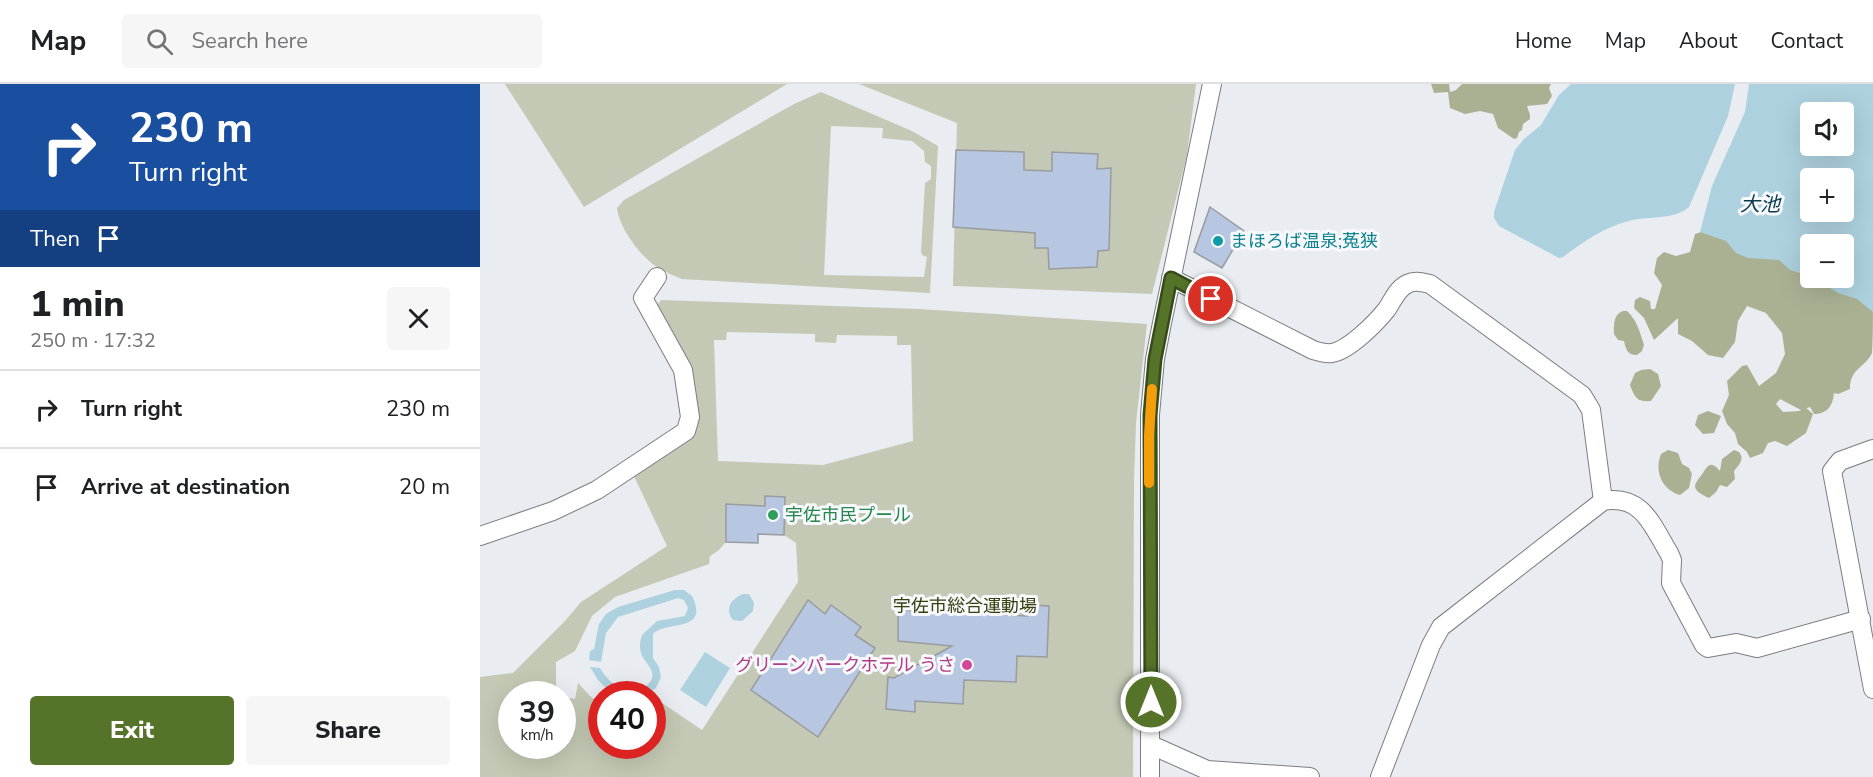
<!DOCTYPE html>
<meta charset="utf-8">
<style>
:root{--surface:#fff;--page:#f6f6f6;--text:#202124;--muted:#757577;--line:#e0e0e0;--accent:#557429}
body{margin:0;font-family:"Nunito Sans","Noto Sans JP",sans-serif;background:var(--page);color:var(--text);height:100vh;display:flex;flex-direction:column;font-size:22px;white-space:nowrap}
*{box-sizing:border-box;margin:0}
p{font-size:20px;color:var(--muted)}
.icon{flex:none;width:33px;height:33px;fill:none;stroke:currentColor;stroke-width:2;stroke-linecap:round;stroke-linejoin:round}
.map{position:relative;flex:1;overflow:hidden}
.sheet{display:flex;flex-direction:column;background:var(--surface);width:480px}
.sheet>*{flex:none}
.hud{background:#1a4fa0;color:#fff;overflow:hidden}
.controls{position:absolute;left:1320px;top:18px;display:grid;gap:12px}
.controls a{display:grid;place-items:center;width:54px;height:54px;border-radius:6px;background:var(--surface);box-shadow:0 6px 24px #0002;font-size:30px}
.speed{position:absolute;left:18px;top:597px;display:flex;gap:12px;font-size:30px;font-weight:700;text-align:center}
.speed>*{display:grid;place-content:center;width:78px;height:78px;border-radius:50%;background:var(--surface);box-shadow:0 6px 24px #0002;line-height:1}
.speed small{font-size:15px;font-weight:400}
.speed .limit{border:9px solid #d22;background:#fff;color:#111}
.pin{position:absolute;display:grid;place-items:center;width:51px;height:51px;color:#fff;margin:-26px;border:3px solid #fff;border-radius:50%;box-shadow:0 2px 6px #0007}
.me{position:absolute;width:66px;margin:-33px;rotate:0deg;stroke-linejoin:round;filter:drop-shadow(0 0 4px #0008)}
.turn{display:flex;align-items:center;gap:21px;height:126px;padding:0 30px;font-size:27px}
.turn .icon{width:78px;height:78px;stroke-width:2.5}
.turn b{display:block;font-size:42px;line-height:51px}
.then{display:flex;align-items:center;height:57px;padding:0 30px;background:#0003;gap:12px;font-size:22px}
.round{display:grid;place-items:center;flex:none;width:63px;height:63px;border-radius:6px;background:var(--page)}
.summary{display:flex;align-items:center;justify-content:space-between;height:102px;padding:0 30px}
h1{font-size:36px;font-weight:800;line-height:45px}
.primary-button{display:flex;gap:12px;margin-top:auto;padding:12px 30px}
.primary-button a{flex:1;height:69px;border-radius:6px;background:var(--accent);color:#fff;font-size:24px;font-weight:800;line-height:69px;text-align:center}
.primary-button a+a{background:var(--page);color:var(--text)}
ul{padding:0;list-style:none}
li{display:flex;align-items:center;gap:18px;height:78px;padding:0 30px;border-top:2px solid var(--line)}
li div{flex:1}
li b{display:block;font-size:22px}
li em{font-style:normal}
header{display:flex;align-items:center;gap:36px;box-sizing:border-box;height:84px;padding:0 30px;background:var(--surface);border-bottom:2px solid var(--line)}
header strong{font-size:28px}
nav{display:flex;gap:33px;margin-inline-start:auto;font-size:21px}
.search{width:420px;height:54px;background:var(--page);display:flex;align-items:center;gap:15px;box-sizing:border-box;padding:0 21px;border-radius:6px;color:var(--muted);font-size:22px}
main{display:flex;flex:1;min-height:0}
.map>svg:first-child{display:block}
.green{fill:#c4c9b5;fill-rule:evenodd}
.forest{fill:#aab193}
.water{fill:#add1de;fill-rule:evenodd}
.building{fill:#b7c7e2;stroke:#999b9e;stroke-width:1.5}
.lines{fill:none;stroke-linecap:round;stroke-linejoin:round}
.minor-casing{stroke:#7b7d80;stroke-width:20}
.minor{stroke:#fff;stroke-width:18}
.route-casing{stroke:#374b1b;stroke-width:15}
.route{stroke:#557429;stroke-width:10}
.slow{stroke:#f59e0b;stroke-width:10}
.culture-dot{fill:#0f9aa8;stroke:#f7f9fd;stroke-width:2}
.leisure-dot{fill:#2e9e5b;stroke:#f7f9fd;stroke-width:2}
.hotel-dot{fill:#d1479c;stroke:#f7f9fd;stroke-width:2}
.labels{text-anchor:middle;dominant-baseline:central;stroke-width:6;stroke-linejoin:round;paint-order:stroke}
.culture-label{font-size:18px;fill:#0d838f;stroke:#f7f9fd;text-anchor:start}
.leisure-label{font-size:18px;fill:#27864d;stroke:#f7f9fd;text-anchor:start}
.park-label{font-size:18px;fill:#373f0c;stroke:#f7f9fd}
.hotel-label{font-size:18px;fill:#b23c85;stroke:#f7f9fd;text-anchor:end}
.water-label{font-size:20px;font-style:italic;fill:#083c4b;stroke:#f7f9fd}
</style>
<header>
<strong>Map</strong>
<div class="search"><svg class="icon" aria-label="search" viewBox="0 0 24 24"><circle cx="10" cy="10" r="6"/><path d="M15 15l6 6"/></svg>Search here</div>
<nav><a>Home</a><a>Map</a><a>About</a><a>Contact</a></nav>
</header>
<main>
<section class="sheet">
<div class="hud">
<div class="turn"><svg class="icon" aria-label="right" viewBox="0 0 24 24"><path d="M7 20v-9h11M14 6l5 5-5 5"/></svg><div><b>230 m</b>Turn right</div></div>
<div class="then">Then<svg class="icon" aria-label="arrive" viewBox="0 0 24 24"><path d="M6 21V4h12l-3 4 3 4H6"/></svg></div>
</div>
<div class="summary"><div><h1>1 min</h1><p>250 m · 17:32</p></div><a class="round"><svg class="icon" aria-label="close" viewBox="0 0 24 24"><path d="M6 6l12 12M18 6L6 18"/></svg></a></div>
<ul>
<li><svg class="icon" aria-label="right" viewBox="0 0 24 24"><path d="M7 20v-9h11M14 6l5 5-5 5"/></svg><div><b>Turn right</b></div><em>230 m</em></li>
<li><svg class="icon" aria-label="arrive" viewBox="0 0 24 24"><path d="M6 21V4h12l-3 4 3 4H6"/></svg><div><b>Arrive at destination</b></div><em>20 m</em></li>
</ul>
<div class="primary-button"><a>Exit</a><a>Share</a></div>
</section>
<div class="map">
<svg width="1393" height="693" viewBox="0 0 1393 693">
<rect width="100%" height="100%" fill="#e9ecf0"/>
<g class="green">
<path d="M25 0H307L104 123Z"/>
<path d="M379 0H716L707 71 672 210 473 202 477 39Z"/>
<path d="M341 8 432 47 458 62 450 209 202 195C195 192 187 189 180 185 162 175 139 144 137 124L144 116 314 20ZM351 42 403 44 402 54 432 57 444 67 445 78 451 82V95L445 99 441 168 442 171 447 173 444 193 344 191Z"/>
<path d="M181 216 439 225 667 240 656 339 654 397 653 693H0V593L33 589 85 537 101 518 187 462 152 388 214 332 174 225ZM247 248 335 250V258L356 259 357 251 417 252V261H431L433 357 343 381 238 377 234 256H246ZM279 450 304 451 316 459 318 498 222 646 182 619 173 624 172 662H122L121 620 111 613 98 599 95 615 83 613 82 662H32V610H81L76 601V578L95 567 112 532 135 513 229 480 230 472 239 466 246 458 278 459Z"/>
</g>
<g class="forest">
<path d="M951 0H969L970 8 976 6 982 0H1071L1069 4 1072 12 1067 20 1047 22 1050 31V35L1043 40 1042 46 1039 48 1037 54 1034 55 1018 44 1013 30 1000 27 985 30 970 24 968 8 954 9Z"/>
<path d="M1227 146 1330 183V194H1354L1393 215C1393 228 1393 258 1392 269 1385 284 1370 284 1370 305L1358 310 1354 309C1353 322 1347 330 1334 330L1330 323 1321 326 1300 315 1296 320 1303 328 1319 327 1326 324 1333 330 1326 349 1307 362 1295 357 1288 359 1283 369 1270 374 1267 368 1258 360 1255 349 1247 340 1242 327 1249 311 1247 297 1262 282 1267 281 1279 302 1296 289 1305 270 1302 249 1286 229 1267 222 1258 237 1255 258 1243 274 1228 271 1212 257 1198 250V234L1174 256 1164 234 1154 224 1155 216 1160 213 1170 217 1171 225H1175L1182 201 1174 189 1177 174 1184 168 1196 172 1210 168 1215 150Z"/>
<path d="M1143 227H1147C1157 236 1160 249 1164 261L1162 267 1157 271C1147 271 1146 265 1144 257L1138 256 1134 250C1134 241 1133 231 1143 227Z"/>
<path d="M1170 285 1178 290 1181 302 1171 317C1157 318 1155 314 1150 301L1155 289 1161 286Z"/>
<path d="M1228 327 1241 332 1234 349 1223 350 1215 341 1218 331Z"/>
<path d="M1188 366 1198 369 1202 380 1209 384 1212 390 1209 404 1200 411C1182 406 1174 387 1181 370Z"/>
<path d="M1254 366 1259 368C1265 375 1259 381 1254 387L1255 395 1247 403 1240 401 1236 408 1229 414C1210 405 1213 402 1223 389 1229 379 1232 378 1240 387L1242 375Z"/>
</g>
<g class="water">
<path d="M1091 0H1255L1248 32 1209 123C1192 137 1170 131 1149 137 1124 143 1103 158 1083 173L1079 174 1019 142 1014 134V128L1035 66 1044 55 1061 41 1079 11Z"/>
<path d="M1269 0H1393V228L1377 215 1358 209 1334 194H1364V160H1330V192L1310 186 1299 176 1268 174 1256 169 1246 157 1220 148 1232 102 1265 28ZM1330 28H1364V62H1330ZM1330 94H1364V128H1330Z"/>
<path d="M195 506H204L212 512C230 549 187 536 173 550V574L179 583 181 593 176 604 167 610 131 609 118 596 110 583 120 584C129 599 143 611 162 604 166 602 171 599 172 594 175 585 163 577 161 569 159 563 160 557 162 551L177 537 205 532 208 524 204 516 198 514 138 533 126 549 121 578 109 576 110 567 114 565 119 540 126 530 138 523Z"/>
<path d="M263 510H269L274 519 273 527 262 537 253 536C244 525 251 515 263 510Z"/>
<path d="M225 568 250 584 226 623 200 606Z"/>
</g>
<g class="building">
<path d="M476 66 544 68V86L572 87V68L618 70 617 85 631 84 629 166 618 167 617 183 569 185 568 164H555V149L473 143Z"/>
<path d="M730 123 764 147 742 184 714 168Z"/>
<path d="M285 412 305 413 304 451 278 450V459L246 458V420L285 422Z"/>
<path d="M328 516 345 530 351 521 381 543 375 551 395 564 338 653 271 606Z"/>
<path d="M549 521 569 522 567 573 537 572 536 598 484 596 483 620 435 617V628L406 625 408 593 414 594 472 562 418 557V526L548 532Z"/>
</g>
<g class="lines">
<g class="minor-casing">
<g id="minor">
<path d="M691 194 833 266C839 268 845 270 852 269 869 266 896 239 907 225 913 216 917 205 927 200 935 196 941 198 950 200L1102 311 1111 326 1123 417"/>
<path d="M1393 365 1360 377 1352 387 1393 605"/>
<path d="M0 452 73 427 117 406 206 347 210 333 203 286 163 214 177 193"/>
<path d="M671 661 727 686 830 693"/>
<path d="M670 693V331L675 275 682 239 732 0"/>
<path d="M900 693 951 561 961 543 1123 417C1162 410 1172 441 1189 469L1192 476 1191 499 1224 561 1228 564 1256 559 1277 564 1381 535"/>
</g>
</g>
<use href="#minor" class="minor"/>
</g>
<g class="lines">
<g class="route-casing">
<path id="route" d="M671 618 670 331 675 275 691 194 731 215"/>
</g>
<use href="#route" class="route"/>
<path class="slow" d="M669 399V351L672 305"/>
</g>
<circle class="culture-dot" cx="738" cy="157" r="6"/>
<circle class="leisure-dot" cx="293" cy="431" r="6"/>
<circle class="hotel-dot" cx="487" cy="581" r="6"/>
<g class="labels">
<g class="culture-label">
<text x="750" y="157">まほろば温泉;菟狭</text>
</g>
<g class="leisure-label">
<text x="305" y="431">宇佐市民プール</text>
</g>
<g class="park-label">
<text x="485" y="522">宇佐市総合運動場</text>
</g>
<g class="hotel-label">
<text x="475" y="581">グリーンパークホテル うさ</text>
</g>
<g class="water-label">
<text x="1280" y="120">大池</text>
</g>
</g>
</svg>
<div class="controls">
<a><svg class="icon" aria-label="sound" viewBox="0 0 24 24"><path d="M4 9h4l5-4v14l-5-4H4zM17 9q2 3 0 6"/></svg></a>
<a>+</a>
<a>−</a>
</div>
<div class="speed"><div>39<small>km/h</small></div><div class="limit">40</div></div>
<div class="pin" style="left:731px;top:215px;background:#d93025"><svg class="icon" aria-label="arrive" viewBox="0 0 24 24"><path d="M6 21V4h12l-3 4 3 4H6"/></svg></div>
<svg class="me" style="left:671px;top:618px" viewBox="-20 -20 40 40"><circle r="17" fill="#557429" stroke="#fff" stroke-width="3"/><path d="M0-11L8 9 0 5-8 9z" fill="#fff"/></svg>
</div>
</main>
